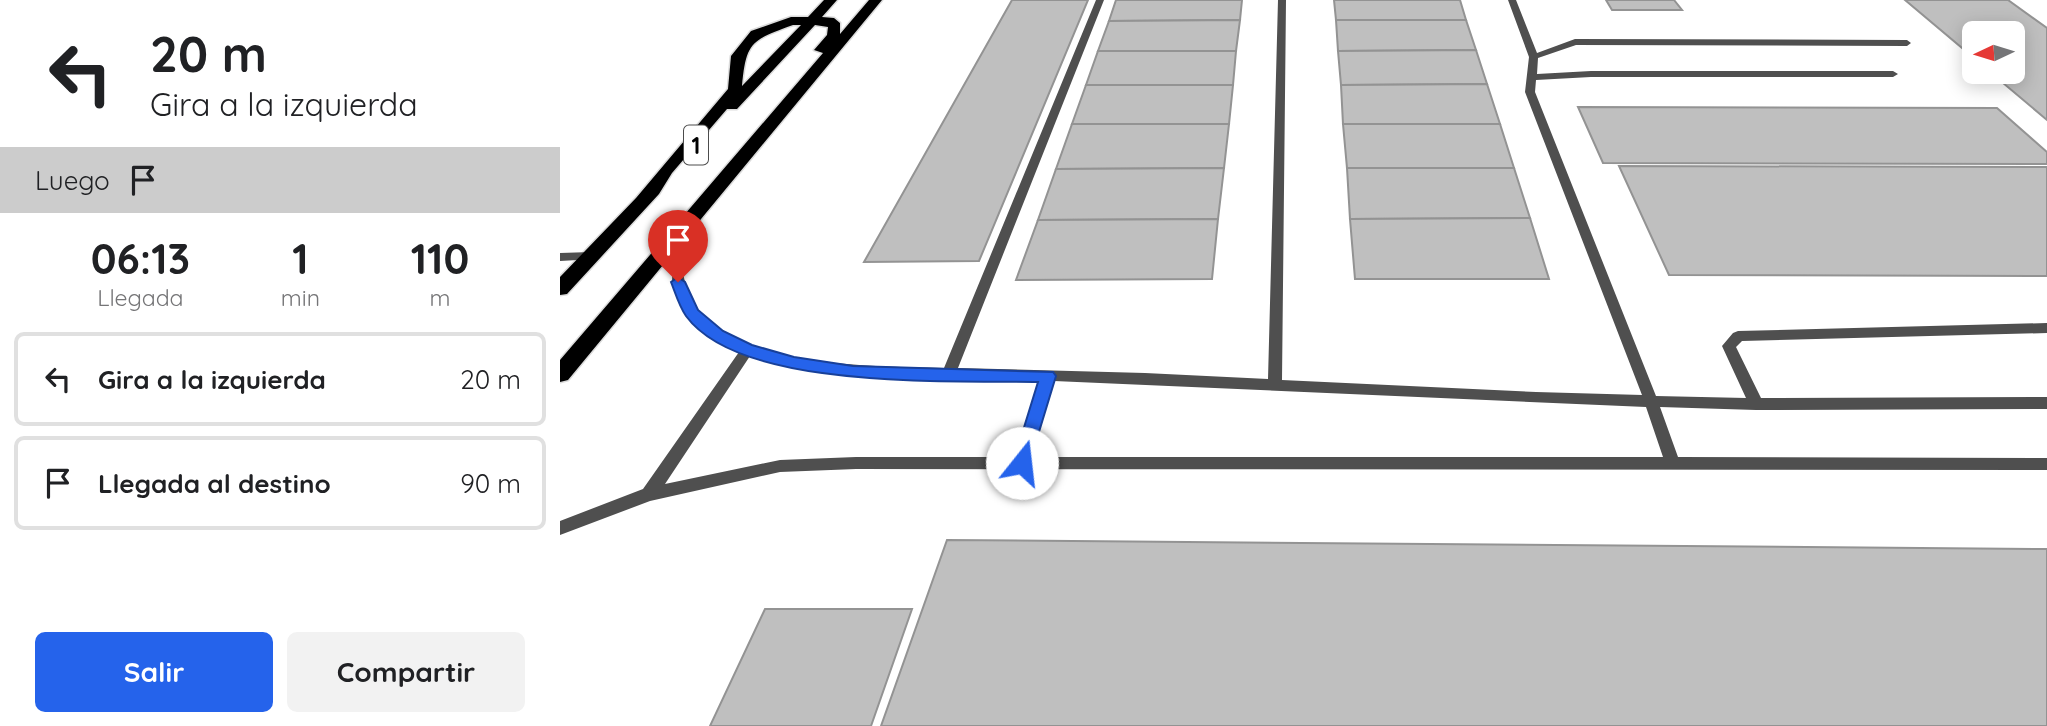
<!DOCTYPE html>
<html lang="es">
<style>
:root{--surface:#fff;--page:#f2f2f2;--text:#202124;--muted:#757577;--line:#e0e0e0;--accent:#2563eb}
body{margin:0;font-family:Quicksand,sans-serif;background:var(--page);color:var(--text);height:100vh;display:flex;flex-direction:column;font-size:26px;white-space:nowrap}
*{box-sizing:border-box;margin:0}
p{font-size:23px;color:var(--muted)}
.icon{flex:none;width:38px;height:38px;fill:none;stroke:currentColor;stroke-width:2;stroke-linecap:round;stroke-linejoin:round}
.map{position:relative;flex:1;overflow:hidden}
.side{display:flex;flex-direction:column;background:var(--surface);width:560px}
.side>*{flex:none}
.banner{background:#fff;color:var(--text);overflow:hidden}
.needle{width:46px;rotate:266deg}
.buttons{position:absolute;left:1402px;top:21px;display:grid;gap:14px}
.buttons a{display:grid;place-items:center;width:63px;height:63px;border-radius:10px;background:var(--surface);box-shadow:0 4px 18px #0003;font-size:35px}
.pin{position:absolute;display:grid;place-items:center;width:60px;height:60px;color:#fff;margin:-72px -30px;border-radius:50% 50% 50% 0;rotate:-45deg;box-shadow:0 0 7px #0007}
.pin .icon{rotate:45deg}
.me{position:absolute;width:77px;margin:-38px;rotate:16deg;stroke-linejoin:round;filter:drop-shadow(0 0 5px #0008)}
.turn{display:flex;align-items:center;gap:24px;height:147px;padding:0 35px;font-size:32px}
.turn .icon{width:91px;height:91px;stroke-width:2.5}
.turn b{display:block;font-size:49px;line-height:60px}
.then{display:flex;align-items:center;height:66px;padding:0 35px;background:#0003;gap:14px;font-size:26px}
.eta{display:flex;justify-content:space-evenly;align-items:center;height:119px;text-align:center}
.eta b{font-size:42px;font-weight:800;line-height:49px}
.cta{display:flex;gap:14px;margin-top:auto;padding:14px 35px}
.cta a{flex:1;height:80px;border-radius:10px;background:var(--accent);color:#fff;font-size:28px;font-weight:800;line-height:80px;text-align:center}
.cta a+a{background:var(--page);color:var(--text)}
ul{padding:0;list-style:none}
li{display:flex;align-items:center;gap:21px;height:94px;margin:0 14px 10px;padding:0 21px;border:4px solid var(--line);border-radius:10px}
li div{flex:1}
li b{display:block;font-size:26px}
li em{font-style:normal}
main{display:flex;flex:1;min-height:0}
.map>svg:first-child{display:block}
.building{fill:#bfbfbf;stroke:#939393;stroke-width:2}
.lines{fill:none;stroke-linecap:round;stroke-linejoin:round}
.highway-casing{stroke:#dbdbdb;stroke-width:3}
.lane{fill:#4f4f4f;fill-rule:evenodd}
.highway{fill:#000;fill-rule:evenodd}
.route{fill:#2563eb;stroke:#184099;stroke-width:2}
.labels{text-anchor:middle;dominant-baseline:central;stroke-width:7;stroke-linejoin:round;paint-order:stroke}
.shield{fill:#fff;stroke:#4c4c4c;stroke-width:2}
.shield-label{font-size:23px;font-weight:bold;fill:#000}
</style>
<main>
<section class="side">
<div class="banner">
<div class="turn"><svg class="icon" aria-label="left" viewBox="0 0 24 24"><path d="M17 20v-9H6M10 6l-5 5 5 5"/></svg><div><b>20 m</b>Gira a la izquierda</div></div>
<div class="then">Luego<svg class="icon" aria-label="arrive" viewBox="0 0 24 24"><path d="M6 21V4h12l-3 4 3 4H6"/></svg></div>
</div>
<div class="eta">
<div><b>06:13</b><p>Llegada</p></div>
<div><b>1</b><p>min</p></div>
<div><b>110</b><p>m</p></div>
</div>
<ul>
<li><svg class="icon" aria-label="left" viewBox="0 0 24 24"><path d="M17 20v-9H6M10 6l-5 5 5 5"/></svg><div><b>Gira a la izquierda</b></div><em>20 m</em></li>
<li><svg class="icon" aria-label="arrive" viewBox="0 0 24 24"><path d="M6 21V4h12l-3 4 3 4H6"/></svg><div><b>Llegada al destino</b></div><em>90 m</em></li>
</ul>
<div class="cta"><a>Salir</a><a>Compartir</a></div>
</section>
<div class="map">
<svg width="1487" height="726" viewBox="0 0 1487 726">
<rect width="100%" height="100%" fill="#fff"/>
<g class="building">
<path d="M452 0H528L419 261 304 262Z"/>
<path d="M556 0H682L680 20 549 21Z"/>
<path d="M774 0H900L906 20H776Z"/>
<path d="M1046 0H1114L1122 10H1052Z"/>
<path d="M1345 0H1448L1487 28V120L1430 72H1452V33H1414V58Z"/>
<path d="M680 20 676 51H538L549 21Z"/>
<path d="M776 20H906L916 50 778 51Z"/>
<path d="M916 50 927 84 781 85 778 51Z"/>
<path d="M538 51H676L673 85H526Z"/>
<path d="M927 84 940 124H783L781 85Z"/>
<path d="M526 85H673L669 124H512Z"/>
<path d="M1018 107 1437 108 1487 152V164L1043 163Z"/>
<path d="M512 124H669L664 168 496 169Z"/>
<path d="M783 124H940L954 168H787Z"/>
<path d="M1059 166 1487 167V276L1109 275Z"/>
<path d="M664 168 658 219 478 220 496 169Z"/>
<path d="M787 168H954L970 218 790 219Z"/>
<path d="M970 218 989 279H795L790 219Z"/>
<path d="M658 219 652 279 456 280 478 220Z"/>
<path d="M387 540 1487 549V726H321Z"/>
<path d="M205 609H352L311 726H150Z"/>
</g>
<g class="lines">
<g class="highway-casing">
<path id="highway" d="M264 0H277L262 17 274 18 280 23V34L309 0H322L8 380 0 382V360L263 53 254 50 267 35 268 27 255 25 177 109H167L112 173 99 194 7 294 0 295V277L76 198 168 89 171 56 191 31 231 17H248ZM233 25H241L182 86C186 41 192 40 233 25Z"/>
</g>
<g class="lane">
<path d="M536 0H544L398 368 585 373 708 379 718 0H726L722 380 976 392 1082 395 965 92 969 57 948 0H956L977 53 1015 39 1347 40 1351 43 1347 46 1016 45 978 58 977 74 1031 71H1333L1338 74 1333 77H1031L976 80 975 92 1096 396 1186 398 1162 346 1173 333 1178 331 1487 323V333L1182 341 1176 347 1201 398 1487 397V409L1196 410 1100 407 1118 457 1487 458V470L296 469 220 472 90 501 0 535V521L83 489 179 352 153 338 125 313 112 282 114 231H122L124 234C124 249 121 268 125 282 146 370 314 366 384 368ZM190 356 234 367 293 376 479 381 456 457H296L220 460 105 484ZM494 381 1086 407 1103 457H472Z"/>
<path d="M31 252 35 253 37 256 35 259 0 261V253Z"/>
</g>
<use href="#highway" class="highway"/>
</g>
<path class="route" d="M118 277 125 282 138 310 163 331 192 345 234 357 293 366 493 372 496 376 468 468 462 470 456 468 453 463 478 382C391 380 181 391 126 316 119 306 115 292 111 282Z"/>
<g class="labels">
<rect class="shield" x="124" y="125.5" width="24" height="39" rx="5"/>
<g class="shield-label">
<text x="136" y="145">1</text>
</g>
</g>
</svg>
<div class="buttons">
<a><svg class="needle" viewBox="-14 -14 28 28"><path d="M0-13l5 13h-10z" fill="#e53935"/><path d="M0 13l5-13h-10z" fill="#757577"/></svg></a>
</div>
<div class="pin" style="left:118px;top:282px;background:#d93025"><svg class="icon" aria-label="arrive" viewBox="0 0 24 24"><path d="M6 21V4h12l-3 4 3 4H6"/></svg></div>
<svg class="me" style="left:462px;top:463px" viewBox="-20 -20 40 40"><circle r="19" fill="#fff"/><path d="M0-13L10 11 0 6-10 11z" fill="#2563eb"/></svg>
</div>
</main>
